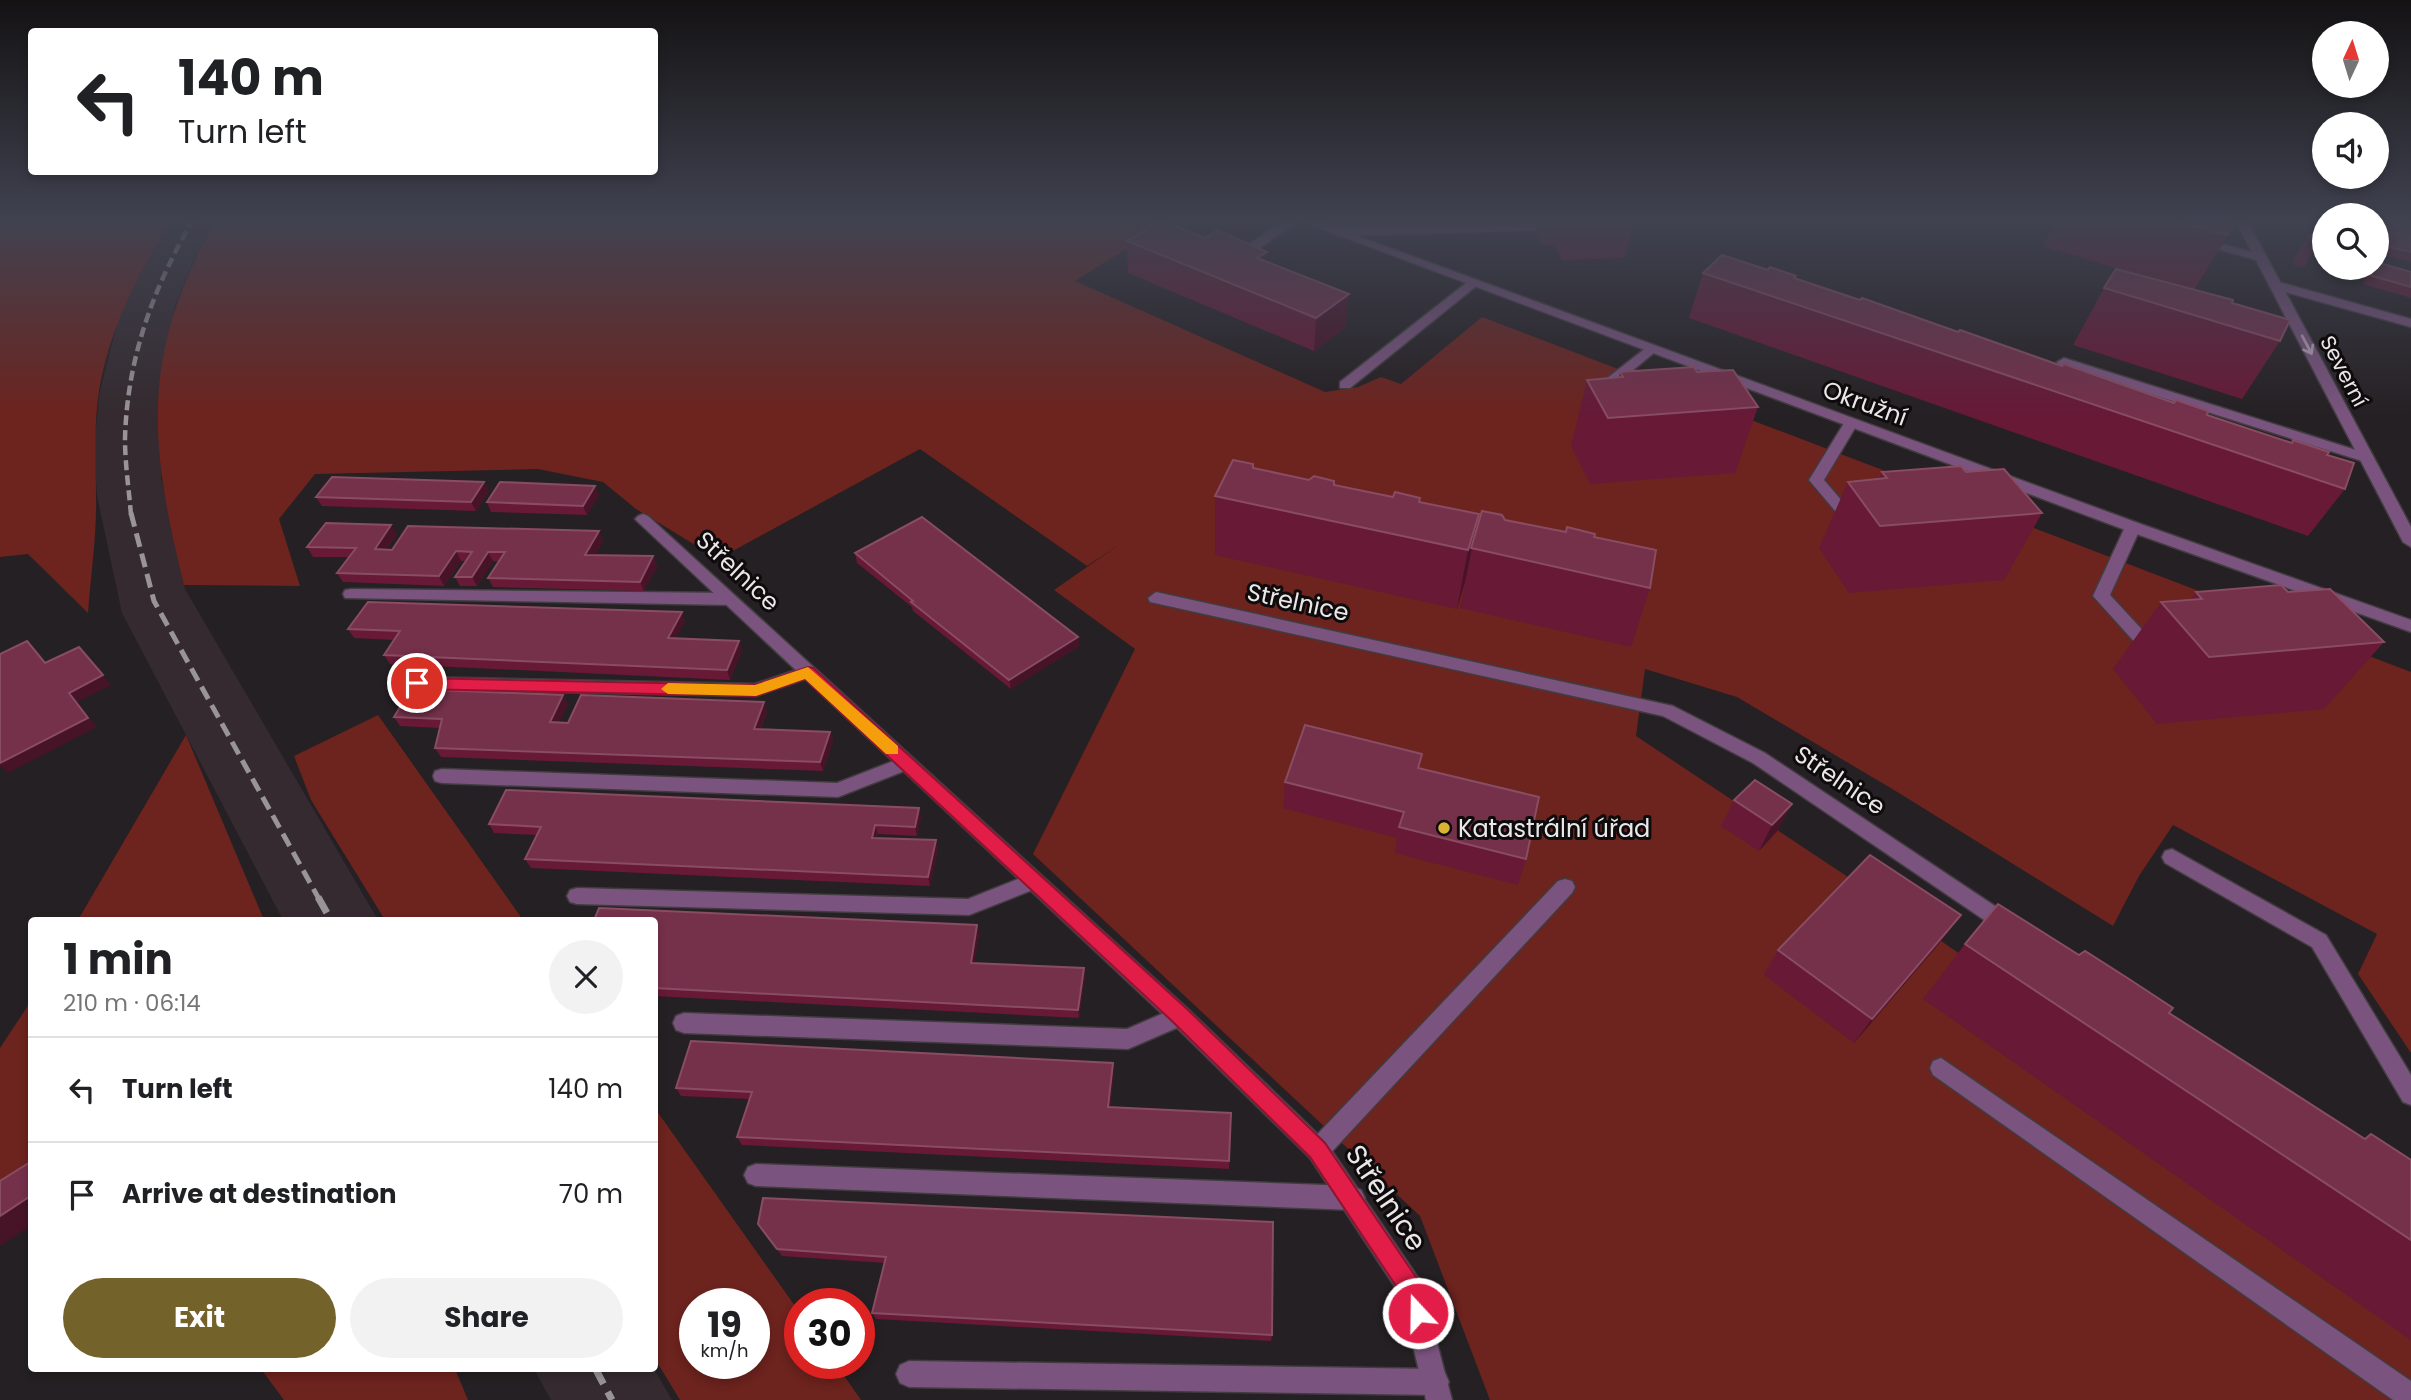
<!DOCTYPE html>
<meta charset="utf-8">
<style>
:root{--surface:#fff;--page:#f2f2f2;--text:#202124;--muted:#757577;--line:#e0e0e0;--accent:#74622b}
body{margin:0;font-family:Poppins,sans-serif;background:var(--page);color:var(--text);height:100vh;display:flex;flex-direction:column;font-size:26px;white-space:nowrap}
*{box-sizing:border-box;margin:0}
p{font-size:23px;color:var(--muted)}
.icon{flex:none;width:38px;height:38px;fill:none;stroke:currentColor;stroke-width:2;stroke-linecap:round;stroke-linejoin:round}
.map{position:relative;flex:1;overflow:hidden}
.panel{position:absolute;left:28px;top:917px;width:630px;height:455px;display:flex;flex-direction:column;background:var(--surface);border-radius:7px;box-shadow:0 4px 10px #0003}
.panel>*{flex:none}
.top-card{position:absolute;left:28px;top:28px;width:630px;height:147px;border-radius:7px;box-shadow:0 4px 10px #0003;background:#fff;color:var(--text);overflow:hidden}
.needle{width:46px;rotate:4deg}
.buttons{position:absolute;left:2312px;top:21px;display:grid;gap:14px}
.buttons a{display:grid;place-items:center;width:77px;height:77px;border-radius:50%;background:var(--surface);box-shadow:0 4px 10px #0003;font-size:35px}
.speed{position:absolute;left:679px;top:1288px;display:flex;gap:14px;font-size:35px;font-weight:700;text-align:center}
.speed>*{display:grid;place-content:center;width:91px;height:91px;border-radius:50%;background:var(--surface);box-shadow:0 4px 10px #0003;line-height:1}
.speed small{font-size:18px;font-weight:400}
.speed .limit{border:10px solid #d22;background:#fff;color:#111}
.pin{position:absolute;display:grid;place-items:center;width:60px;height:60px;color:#fff;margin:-30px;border:4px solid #fff;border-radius:50%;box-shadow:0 2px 7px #0007}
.me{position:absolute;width:77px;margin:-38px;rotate:339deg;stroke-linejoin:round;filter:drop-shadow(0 0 5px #0008)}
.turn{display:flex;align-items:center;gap:24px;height:147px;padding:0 35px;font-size:32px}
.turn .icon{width:91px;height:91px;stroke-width:2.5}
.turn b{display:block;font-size:49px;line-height:60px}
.round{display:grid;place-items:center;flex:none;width:74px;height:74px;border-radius:37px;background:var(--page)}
.summary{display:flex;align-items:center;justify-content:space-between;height:119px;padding:0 35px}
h1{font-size:42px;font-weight:700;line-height:52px}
.cta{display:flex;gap:14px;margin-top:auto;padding:14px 35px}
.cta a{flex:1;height:80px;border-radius:42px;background:var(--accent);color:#fff;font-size:28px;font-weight:700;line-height:80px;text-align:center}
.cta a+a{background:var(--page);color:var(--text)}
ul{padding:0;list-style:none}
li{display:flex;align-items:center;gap:21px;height:105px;padding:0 35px;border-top:2px solid var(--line)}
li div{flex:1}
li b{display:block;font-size:26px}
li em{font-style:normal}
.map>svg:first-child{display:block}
.built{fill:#342a2f}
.green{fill:#6d231e;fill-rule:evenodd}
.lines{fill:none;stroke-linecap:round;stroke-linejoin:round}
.service-casing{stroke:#413c3f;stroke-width:3}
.minor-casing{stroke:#413c3f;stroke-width:3}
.service{fill:#7a547e;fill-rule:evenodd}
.minor{fill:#7a547e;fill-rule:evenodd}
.rail-far2{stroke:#999597;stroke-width:4.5;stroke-dasharray:10 5;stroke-linecap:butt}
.rail-far1{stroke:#999597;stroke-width:5;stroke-dasharray:14 7;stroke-linecap:butt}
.rail{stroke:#999597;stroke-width:7;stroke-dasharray:18 9;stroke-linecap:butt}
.wall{fill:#671936}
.shaded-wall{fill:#471327}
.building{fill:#75304a;stroke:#884c63;stroke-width:2}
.oneway{stroke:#b8a5b9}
.route{fill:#e11d48;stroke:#92132f;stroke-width:2}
.slow{fill:#f59e0b}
.poi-dot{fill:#dbb233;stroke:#0d0b0c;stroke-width:2.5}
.labels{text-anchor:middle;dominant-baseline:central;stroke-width:6;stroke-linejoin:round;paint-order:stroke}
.far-street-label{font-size:21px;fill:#ebe7e9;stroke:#0d0b0c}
.street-label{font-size:24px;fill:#ebe7e9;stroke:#0d0b0c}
.poi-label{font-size:24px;fill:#ebe7e9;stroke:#0d0b0c;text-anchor:start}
.near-street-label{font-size:28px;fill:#ebe7e9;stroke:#0d0b0c}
</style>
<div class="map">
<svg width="2411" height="1400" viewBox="0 0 2411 1400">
<rect width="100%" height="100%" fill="#252023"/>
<g class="built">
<path d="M171 220H216L194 259 175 305 161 477 185 589 378 920H283L122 613 97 496 94 449 99 395 120 313 143 265Z"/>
<path d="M534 1369H654L672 1400H551Z"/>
</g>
<g class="green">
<path d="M0 220H171C137 275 107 333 98 398 94 430 96 462 96 494 97 534 91 573 88 613L28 554 0 557Z"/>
<path d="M216 220H1173L1075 281 1325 392 1358 387 1381 377 1401 384 1482 317 2411 672V1053L2358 974 2377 934 2173 825 2139 876 2113 926 1899 793 1737 697 1645 669 1636 736 1854 881 2411 1265V1400H1490L1420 1216 1033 854 1135 649 1054 590 1120 544 1087 566 920 449 718 559 636 509 603 482 538 469 315 474 279 519 300 586 184 585C148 441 141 352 216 220Z"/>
<path d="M378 715 523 920H385L311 800 294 756Z"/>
<path d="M186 735 264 920H78Z"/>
<path d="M31 1001V1171L0 1189V1048Z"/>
<path d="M654 1107 800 1313V1363H835L861 1400H680L655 1359ZM695 1304H754V1363H695Z"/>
<path d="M261 1369H455L468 1400H284Z"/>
</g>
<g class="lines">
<g class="service-casing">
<g id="service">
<path d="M1286 220H1300L1254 252H1246V246Z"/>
<path d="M1547 224 1553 228 1551 230 1337 236 1331 232 1337 228Z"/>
<path d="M1470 280 1480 283 1350 388H1340V382Z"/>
<path d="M2275 281 2411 319V327L2271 288 2269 285Z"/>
<path d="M1651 344 1658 348 1656 351 1602 396H1592V390Z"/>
<path d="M2064 358 2372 455 2374 458 2367 462 2362 461 2059 365 2057 362Z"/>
<path d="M1851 419 1858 423 1824 480 1860 522 1852 527 1847 525 1809 480 1846 420Z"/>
<path d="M2133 522 2141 527 2110 595 2160 649 2162 653 2160 657H2148L2093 596 2125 527Z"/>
<path d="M351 589 730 593 738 599 730 605 345 598 343 594 345 590Z"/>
<path d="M808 666 817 672 814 676 756 696 417 689 408 683 417 677 755 684Z"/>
<path d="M906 756 912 758 915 763 912 768 838 797 442 783 435 781 433 776 435 771 442 769 837 783Z"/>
<path d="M2172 849 2326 935 2411 1075V1105L2403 1102 2312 947 2165 863 2162 857 2165 851Z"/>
<path d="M1033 873 1040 875 1043 881 1040 887 969 915 577 904 570 902 567 896 570 890 577 888 968 899Z"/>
<path d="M1565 879 1572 881 1575 887 1572 893 1326 1158 1318 1161 1310 1158 1307 1150 1310 1142 1558 881Z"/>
<path d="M1180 1006 1188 1009 1191 1016 1188 1023 1128 1049 684 1033 676 1030 673 1023 676 1016 684 1013 1127 1029Z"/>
<path d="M1941 1058 2411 1381V1400H2393L1933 1075 1930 1068 1933 1061Z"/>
<path d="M756 1164 1353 1186 1361 1190 1365 1198 1361 1206 1353 1210 756 1186 748 1183 744 1175 748 1167Z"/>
<path d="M909 1361 1436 1369 1445 1373 1449 1382 1445 1391 1436 1395 909 1387 900 1383 896 1374 900 1365Z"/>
</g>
</g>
<g class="minor-casing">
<g id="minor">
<path d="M1298 220H1314L2138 523 2411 620V632L2128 531Z"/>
<path d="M2235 220H2247L2411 527V547L2403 542 2256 260 2193 242 2199 238 2252 252Z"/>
<path d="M643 514 648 516 1188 1009 1326 1142 1421 1282 1452 1400H1426L1401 1296 1310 1158 1172 1023 638 522 635 519 638 516Z"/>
<path d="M1156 592 1673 706 1765 753 2016 920 2019 926 2016 932 2009 935 2002 932 1753 763 1663 716 1150 602 1148 598Z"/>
</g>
</g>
<use href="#service" class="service"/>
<use href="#minor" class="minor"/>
<path class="rail-far2" d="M131 515C129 490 125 464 125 439 127 359 153 288 193 220"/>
<path class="rail-far1" d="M131 513 154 601 319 899"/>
<g class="rail">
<path d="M318 897 331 920"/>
<path d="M595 1368 612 1400"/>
</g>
</g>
<g class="wall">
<path d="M1538 220H1635L1625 258 1562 260 1554 245H1542L1536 232Z"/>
<path d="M2056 220H2237L2194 290 2232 303 2280 341 2242 399 2073 345 2104 288 2145 277 2043 246Z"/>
<path d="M2376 220H2411V262L2376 254Z"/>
<path d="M2324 222V243L2320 242 2304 267 2295 266 2293 260 2309 235 2318 238Z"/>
<path d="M1205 238 1267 252 1266 261 1346 327 1314 351 1128 273 1127 241Z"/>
<path d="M2370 268 2411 272V298L2363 284Z"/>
<path d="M1768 270 2291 443 2293 440 2327 455 2345 489 2308 536 1689 318 1703 273Z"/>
<path d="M1620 372H1697L1758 407 1735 473 1590 484 1571 446 1587 380 1619 378Z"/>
<path d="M1253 468 1393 497 1420 498V502L1474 537 1505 520 1594 537 1650 588 1631 647 1460 608 1465 582 1457 609 1215 555V496Z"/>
<path d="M1882 472H1966L2042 513 2004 580 1849 593 1819 548 1848 482 1879 479Z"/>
<path d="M484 482 489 491 476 511 322 506 316 497Z"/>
<path d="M599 495 587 515 491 512 487 502Z"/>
<path d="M397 535 387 549 603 541 595 555 653 556 657 566 644 591 493 587 488 578 499 562 493 561 477 586H460L455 577 466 561H461L444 586 343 582 337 573 349 557H313L307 547Z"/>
<path d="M855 553 1078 637 1079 646 1011 689 913 611 912 607 857 563Z"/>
<path d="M2196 592H2288L2384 642 2324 709 2157 724 2113 669 2161 602 2190 600Z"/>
<path d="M685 621 676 638 739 641 742 650 730 680 390 664 384 655 394 640 354 638 348 629Z"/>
<path d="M563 695 568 704 559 722 568 723 767 711 761 729 830 732 833 741 823 771 441 757 435 748 440 728 400 726 394 717Z"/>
<path d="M1419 768 1526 859 1518 885 1395 853 1397 838 1283 808 1285 782Z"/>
<path d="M1734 800 1792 804 1778 830 1759 851 1721 826Z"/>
<path d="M919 808 921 817 917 836 878 834 877 838 936 840 938 849 930 886 531 868 525 859 537 835 494 833 489 824Z"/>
<path d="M654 920 977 925 979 934 974 963 1085 977 1079 1018 654 996Z"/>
<path d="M1942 940 1854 1043 1764 975 1778 950Z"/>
<path d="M1965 944 2079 955 2364 1139 2371 1134 2411 1160V1340L1923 999Z"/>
<path d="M1114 1071 1110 1107 1231 1113 1229 1169 742 1145 737 1137 749 1099 681 1096 676 1088Z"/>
<path d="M758 1224 1272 1335 1271 1341 876 1319 872 1313 885 1263 782 1256Z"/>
</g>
<g class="shaded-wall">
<path d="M2237 220 2204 275 2194 291 2227 235Z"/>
<path d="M1267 252 1265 284 1257 258Z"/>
<path d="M1349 294 1346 327 1314 351 1316 318Z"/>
<path d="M484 482 489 491 476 511 471 502Z"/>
<path d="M595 486 599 495 587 515 583 506Z"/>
<path d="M1479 514 1465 582 1457 609 1468 550Z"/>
<path d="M391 525 397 535 381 558 375 549Z"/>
<path d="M599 531 603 541 590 564 585 555Z"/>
<path d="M456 551 461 561 444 586 439 576Z"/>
<path d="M488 552 493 561 477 586 472 577Z"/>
<path d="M653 556 657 566 644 591 640 582Z"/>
<path d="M682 612 685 621 672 647 668 638Z"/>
<path d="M1078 637 1079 646 1011 689 1009 680Z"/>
<path d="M739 641 742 650 730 680 727 670Z"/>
<path d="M79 647 111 685 77 702 97 727 8 773 0 766V763Z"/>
<path d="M563 695 568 704 555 731 550 722Z"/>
<path d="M764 702 767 711 757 738 754 729Z"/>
<path d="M830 732 833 741 823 771 820 762Z"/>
<path d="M1792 804 1778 830 1759 851 1772 825Z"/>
<path d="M919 808 921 817 917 836 915 827Z"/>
<path d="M875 825 878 834 875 847 872 838Z"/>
<path d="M936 840 938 849 930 886 928 877Z"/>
<path d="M1961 915 1942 940 1854 1043 1872 1019Z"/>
<path d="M977 925 979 934 973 971 971 963Z"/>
<path d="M1084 968 1085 977 1079 1018 1078 1010Z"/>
<path d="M1113 1063 1114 1071 1109 1115 1108 1107Z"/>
<path d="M32 1195V1225L0 1246V1216Z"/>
</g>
<g class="building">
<path d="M1162 220 1205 238 1217 230 1267 252 1257 258 1349 294 1316 318 1127 241Z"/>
<path d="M2170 220H2237L2227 235Z"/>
<path d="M2376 220H2411V252L2376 244Z"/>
<path d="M2309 235 2317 236 2320 242 2312 241Z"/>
<path d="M1722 255 1768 270 1770 267 1796 276 1794 278 1860 300 1862 298 1958 332 1960 330 2062 366 2064 364 2174 403 2176 400 2208 411 2207 415 2292 443 2293 440 2329 452 2327 455 2354 463 2345 489 1703 273Z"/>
<path d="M2376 262 2411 272V287L2369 275 2372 268H2376Z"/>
<path d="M2116 269 2233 300 2232 303 2290 320 2280 341 2104 288Z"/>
<path d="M1694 367 1697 372 1733 370 1758 407 1608 418 1587 380 1623 377 1620 372Z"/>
<path d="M1233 460 1253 464V468L1309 480 1314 476 1334 481V485L1393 497 1395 492 1420 498 1419 502 1479 514 1468 550 1215 496Z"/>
<path d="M1961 466 1966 472 2004 469 2042 513 1880 526 1848 482 1887 478 1882 472Z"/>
<path d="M332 477 484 482 471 502 316 497Z"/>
<path d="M500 482 595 486 583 506 487 502Z"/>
<path d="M1482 511 1502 515 1505 520 1566 532 1567 527 1595 534 1594 537 1656 550 1650 588 1471 548Z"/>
<path d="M922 517 1078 637 1009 680 911 602 913 601 855 553Z"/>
<path d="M326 523 391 525 375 549 392 550 408 526 599 531 585 555 653 556 640 582 488 578 505 552H488L472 577H455L472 552 456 551 439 576 337 573 356 548 307 547Z"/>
<path d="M2281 585 2288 592 2330 589 2384 642 2209 657 2161 602 2202 599 2196 592Z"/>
<path d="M368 602 682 612 668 638 739 641 727 670 384 655 400 631 348 629Z"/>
<path d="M27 641 45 663 79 647 103 675 69 693 88 718 0 763V654Z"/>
<path d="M411 689 563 695 550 722 568 723 581 695 764 702 754 729 830 732 820 762 435 748 442 719 394 717Z"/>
<path d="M1305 725 1422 754 1418 768 1539 797 1526 859 1399 827 1404 812 1285 782Z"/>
<path d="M1755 780 1792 804 1772 825 1734 800Z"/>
<path d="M506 790 919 808 915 827 875 825 872 838 936 840 928 877 525 859 541 827 489 824Z"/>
<path d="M1870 855 1961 915 1872 1019 1778 950Z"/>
<path d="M1998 904 2079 955 2085 951 2129 979 2173 1008 2169 1013 2365 1139 2371 1134 2411 1160V1240L1965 944Z"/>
<path d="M599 908 977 925 971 963 1084 968 1078 1010 654 988V920H594Z"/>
<path d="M691 1041 1113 1063 1108 1107 1231 1113 1229 1161 737 1137 752 1092 676 1088Z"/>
<path d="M32 1161V1195L0 1216V1181Z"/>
<path d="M763 1198 1273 1222 1272 1335 872 1313 886 1257 777 1249 758 1224Z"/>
</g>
<defs><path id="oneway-shaft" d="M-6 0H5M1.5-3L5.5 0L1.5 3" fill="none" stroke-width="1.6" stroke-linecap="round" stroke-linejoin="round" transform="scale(1.75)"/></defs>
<use class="oneway" href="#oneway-shaft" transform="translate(2307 345) rotate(62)"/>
<linearGradient id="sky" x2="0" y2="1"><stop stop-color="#141213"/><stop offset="0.53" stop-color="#404250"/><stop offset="1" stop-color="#404250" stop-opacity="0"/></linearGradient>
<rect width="2411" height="416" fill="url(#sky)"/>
<path class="route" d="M808 667 813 668 1187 1009 1325 1143 1420 1283 1430 1313 1426 1321 1418 1325 1410 1321 1402 1295 1310 1157 1173 1022 805 679 756 696 417 689 409 683 417 678 755 685Z"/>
<path class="slow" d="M808 667 898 746V754H886L805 679 756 696 668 694 661 689 668 683 755 685Z"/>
<circle class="poi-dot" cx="1444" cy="828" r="7"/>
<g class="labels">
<g class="far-street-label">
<text transform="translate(2344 371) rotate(62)">Severní</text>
</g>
<g class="street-label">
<text transform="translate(1865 403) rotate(20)">Okružní</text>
<text transform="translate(738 571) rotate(43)">Střelnice</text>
<text transform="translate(1298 602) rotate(12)">Střelnice</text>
<text transform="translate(1840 780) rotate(34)">Střelnice</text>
</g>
<g class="poi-label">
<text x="1458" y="828">Katastrální úřad</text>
</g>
<g class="near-street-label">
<text transform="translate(1386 1198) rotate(56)">Střelnice</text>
</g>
</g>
</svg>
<div class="buttons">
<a><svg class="needle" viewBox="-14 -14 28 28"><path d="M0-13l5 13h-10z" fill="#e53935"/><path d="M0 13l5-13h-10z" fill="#757577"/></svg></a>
<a><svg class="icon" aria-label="sound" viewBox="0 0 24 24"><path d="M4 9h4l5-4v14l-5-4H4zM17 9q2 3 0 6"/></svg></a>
<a><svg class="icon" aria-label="search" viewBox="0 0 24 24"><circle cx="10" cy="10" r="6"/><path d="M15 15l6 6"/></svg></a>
</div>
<div class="speed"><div>19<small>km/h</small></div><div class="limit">30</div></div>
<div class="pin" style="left:417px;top:683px;background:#d93025"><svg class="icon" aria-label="arrive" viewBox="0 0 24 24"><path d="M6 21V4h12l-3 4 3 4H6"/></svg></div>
<svg class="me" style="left:1418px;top:1313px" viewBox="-20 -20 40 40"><circle r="17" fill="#e11d48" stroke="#fff" stroke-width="3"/><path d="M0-11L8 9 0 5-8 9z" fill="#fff"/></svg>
<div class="top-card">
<div class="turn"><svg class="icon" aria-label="left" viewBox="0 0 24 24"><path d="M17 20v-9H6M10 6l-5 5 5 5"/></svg><div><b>140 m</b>Turn left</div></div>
</div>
<section class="panel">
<div class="summary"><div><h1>1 min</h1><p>210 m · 06:14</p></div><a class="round"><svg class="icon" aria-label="close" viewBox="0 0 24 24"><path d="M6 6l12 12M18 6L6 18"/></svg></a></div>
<ul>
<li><svg class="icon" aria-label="left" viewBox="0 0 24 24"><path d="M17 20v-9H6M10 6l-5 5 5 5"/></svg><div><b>Turn left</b></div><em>140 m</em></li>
<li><svg class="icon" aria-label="arrive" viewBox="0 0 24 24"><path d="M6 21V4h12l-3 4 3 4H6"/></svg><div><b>Arrive at destination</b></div><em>70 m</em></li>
</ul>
<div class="cta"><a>Exit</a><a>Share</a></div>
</section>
</div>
